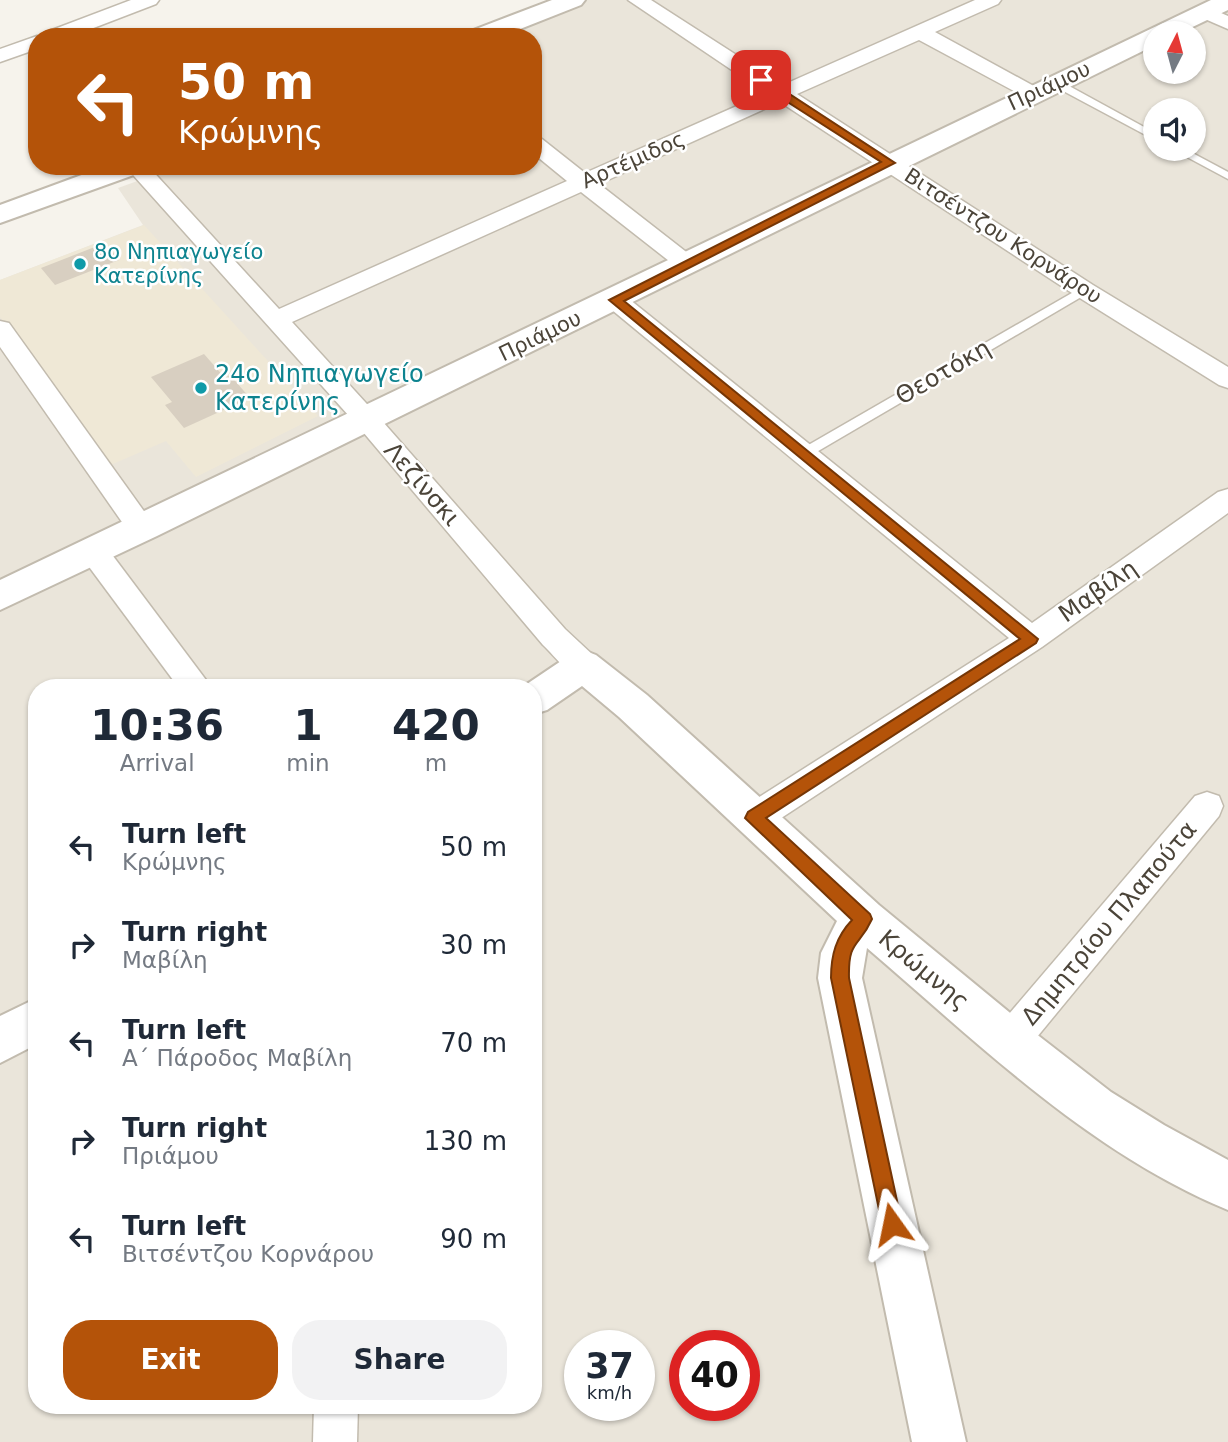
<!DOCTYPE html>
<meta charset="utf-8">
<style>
:root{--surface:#fff;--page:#f2f2f3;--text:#1f2937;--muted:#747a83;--accent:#b45309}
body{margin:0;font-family:"DejaVu Sans",sans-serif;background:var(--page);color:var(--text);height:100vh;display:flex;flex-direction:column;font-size:26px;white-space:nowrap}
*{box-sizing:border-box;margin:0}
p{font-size:23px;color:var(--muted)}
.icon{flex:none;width:38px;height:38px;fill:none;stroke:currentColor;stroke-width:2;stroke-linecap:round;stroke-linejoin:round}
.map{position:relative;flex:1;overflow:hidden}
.sheet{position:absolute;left:28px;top:679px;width:514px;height:735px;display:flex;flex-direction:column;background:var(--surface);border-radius:28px;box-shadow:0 2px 5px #0004}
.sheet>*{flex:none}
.guide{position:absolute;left:28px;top:28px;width:514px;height:147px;border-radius:28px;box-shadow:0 2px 5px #0004;background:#b45309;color:#fff;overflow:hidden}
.needle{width:46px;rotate:6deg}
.buttons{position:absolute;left:1143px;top:21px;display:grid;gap:14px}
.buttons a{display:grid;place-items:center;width:63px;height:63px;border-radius:50%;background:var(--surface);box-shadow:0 2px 5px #0004;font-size:35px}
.speed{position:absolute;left:564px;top:1330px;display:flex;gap:14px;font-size:35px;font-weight:700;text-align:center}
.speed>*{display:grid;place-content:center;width:91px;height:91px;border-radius:50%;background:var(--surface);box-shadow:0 2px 5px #0004;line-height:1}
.speed small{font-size:18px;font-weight:400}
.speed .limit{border:10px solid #d22;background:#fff;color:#111}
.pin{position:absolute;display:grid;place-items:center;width:60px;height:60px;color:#fff;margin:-30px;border-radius:14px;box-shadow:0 4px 10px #0006}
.me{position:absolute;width:77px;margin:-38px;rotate:348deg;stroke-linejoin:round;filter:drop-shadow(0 0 5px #0008)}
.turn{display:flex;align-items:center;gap:24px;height:147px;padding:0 35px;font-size:32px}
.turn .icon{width:91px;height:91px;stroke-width:2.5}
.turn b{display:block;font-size:49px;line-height:60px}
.eta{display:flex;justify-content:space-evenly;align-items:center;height:119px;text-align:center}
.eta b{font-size:42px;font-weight:600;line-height:49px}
.cta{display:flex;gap:14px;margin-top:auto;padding:14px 35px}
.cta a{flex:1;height:80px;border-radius:28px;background:var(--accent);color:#fff;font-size:28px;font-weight:600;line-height:80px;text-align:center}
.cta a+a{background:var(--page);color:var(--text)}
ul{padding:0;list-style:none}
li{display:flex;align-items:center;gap:21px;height:98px;padding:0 35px}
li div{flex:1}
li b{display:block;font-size:26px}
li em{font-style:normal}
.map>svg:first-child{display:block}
.residential{fill:#eae5da;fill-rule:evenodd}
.education{fill:#efe8d6}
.building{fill:#d8cfc1}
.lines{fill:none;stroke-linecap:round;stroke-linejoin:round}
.service-casing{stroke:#c2bbae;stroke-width:3}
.minor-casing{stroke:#c2bbae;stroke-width:3}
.tertiary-casing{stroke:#c2bbae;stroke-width:4}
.service{fill:#fff;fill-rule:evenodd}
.minor{fill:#fff;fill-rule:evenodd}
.tertiary{fill:#fff;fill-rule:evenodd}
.route{fill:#b45309;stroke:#753606;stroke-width:2}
.culture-dot{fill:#0f9aa8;stroke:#fff;stroke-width:2.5}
.labels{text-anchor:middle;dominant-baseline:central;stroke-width:5;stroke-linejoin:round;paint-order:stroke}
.far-street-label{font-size:21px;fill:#4b4439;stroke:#fff}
.far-culture-label{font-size:21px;fill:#0d838f;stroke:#fff;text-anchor:start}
.street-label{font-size:24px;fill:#4b4439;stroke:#fff}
.culture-label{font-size:24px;fill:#0d838f;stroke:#fff;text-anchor:start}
</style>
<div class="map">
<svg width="1228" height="1442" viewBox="0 0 1228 1442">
<rect width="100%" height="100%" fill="#f6f3ec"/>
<path class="residential" d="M573 0H1228V1442H0V280L143 225 118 188 179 166H534V37H477ZM1155 33H1194V72H1155ZM1155 110H1194V149H1155ZM37 688H534V1405H37ZM579 1346H639V1405H579ZM684 1346H744V1405H684Z"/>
<path class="education" d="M144 225 318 416 196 477 166 441 106 467 0 317V280Z"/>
<g class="building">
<path d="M105 243 119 260 55 285 41 268Z"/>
<path d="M204 354 225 378 230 375 250 398 184 428 165 405 172 402 151 377Z"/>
</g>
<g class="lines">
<g class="service-casing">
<g id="service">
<path d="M1052 81H1060L1155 133V140L1052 85Z"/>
<path d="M1172 149H1185L1228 172V179Z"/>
<path d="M1084 286 1088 287V293L808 457H798L796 454 798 451Z"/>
</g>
</g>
<g class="minor-casing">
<g id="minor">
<path d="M131 0H159L156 4 70 37H41L44 33Z"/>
<path d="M628 0H651L783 85 975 0H1001L998 4 935 32 1041 90 1044 94 1041 98H1027L919 40 797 94 1093 285 1228 367V388L1219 385 1075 295 780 102 599 184 694 258 698 263 694 268 686 270 678 268 581 192 292 322 376 414 565 629 594 656 598 665 594 674C570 681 559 660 543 645L358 426 125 166H148L279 309 567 181 534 154V138L542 139 585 173 766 93Z"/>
<path d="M1205 6 1228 16V29L1198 16 1195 12Z"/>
<path d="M37 36 40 37H37V49L0 62V49Z"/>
<path d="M615 292 624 295 1032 623 1218 492 1228 489V513L1042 647 766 828 754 832 742 828 737 818 742 808 1009 638 606 305 603 300 606 295Z"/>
<path d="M0 321 9 323 151 521 155 528 151 535 141 538 131 535 0 347Z"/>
<path d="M94 541 104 544 212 688H179L84 560 80 552 84 544Z"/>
<path d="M1207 792 1219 796 1223 806 1219 816 1023 1054 1010 1059 997 1054 992 1041 997 1028 1195 796Z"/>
<path d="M314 1405H358L357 1442H313Z"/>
</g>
</g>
<g class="tertiary-casing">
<g id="tertiary">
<path d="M552 0H585L581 5 500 37H465L468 32Z"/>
<path d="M1211 0H1228V10L1180 33H1155V45L157 536 0 610V580Z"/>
<path d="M106 166H145L142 172 0 223V205Z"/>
<path d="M583 650 596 655 647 695 879 905 1026 1026 1111 1092 1164 1125 1228 1160V1210C1090 1153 979 1044 867 948L862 978 966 1442H912L818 978 821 953 837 921 619 717 582 686 547 710 534 714V688H521L570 655Z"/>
<path d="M37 998V1044L0 1063V1016Z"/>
</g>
</g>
<use href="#service" class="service"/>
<use href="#minor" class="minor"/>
<use href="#tertiary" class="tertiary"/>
</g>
<path class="route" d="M758 78H765L895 163 624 301 1038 639 1036 643 766 818 870 914 872 919C859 948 848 939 849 978L902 1224 899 1231 892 1234 885 1231 882 1224 831 978C831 955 836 937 852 920L745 818 748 812 1020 639 609 300 881 162 758 83Z"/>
<g class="culture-dot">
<circle cx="80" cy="264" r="7"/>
<circle cx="201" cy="388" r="7"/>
</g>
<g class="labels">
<g class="far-street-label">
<text transform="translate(1049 86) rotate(-25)">Πριάμου</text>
<text transform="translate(633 160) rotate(-24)">Αρτέμιδος</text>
<text transform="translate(1003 236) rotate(33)">Βιτσέντζου Κορνάρου</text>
<text transform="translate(540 336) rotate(-26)">Πριάμου</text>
</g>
<g class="far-culture-label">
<text x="94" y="252">8ο Νηπιαγωγείο<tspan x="94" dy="24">Κατερίνης</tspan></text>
</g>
<g class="street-label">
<text transform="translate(943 372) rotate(-30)">Θεοτόκη</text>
<text transform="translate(422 484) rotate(49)">Λεζίνσκι</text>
<text transform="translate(1098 591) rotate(-35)">Μαβίλη</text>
<text transform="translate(1109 923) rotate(-50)">Δημητρίου Πλαπούτα</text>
<text transform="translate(924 970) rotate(40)">Κρώμνης</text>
</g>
<g class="culture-label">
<text x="215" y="374">24ο Νηπιαγωγείο<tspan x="215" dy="28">Κατερίνης</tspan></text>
</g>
</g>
</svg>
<div class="buttons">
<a><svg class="needle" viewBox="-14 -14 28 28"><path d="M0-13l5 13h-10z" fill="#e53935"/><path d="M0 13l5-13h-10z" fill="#747a83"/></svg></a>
<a><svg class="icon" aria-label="sound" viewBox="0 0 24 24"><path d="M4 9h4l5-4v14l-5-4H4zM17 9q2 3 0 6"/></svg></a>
</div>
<div class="speed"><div>37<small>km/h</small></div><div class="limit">40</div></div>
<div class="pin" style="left:761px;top:80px;background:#d93025"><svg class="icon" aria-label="arrive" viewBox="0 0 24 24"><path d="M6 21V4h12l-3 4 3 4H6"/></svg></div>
<svg class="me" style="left:892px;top:1224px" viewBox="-20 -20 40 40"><path d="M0-17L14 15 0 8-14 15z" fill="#b45309" stroke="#fff" stroke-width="4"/></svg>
<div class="guide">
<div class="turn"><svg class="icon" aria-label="left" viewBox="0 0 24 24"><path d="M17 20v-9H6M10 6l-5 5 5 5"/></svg><div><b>50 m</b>Κρώμνης</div></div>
</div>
<section class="sheet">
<div class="eta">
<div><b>10:36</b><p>Arrival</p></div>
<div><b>1</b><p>min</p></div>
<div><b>420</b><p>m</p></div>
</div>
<ul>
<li><svg class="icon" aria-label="left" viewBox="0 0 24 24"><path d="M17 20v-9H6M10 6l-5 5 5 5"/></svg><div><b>Turn left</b><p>Κρώμνης</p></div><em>50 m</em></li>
<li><svg class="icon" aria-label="right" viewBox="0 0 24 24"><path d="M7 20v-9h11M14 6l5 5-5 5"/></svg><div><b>Turn right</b><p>Μαβίλη</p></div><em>30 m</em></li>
<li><svg class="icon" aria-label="left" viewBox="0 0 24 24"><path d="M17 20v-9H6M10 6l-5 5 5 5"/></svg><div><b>Turn left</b><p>Α΄ Πάροδος Μαβίλη</p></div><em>70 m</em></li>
<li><svg class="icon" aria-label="right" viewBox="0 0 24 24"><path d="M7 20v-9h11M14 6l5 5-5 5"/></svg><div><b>Turn right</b><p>Πριάμου</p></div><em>130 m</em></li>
<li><svg class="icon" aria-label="left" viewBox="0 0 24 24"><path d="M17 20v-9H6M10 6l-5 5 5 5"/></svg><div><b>Turn left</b><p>Βιτσέντζου Κορνάρου</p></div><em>90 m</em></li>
</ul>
<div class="cta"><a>Exit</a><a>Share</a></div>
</section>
</div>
